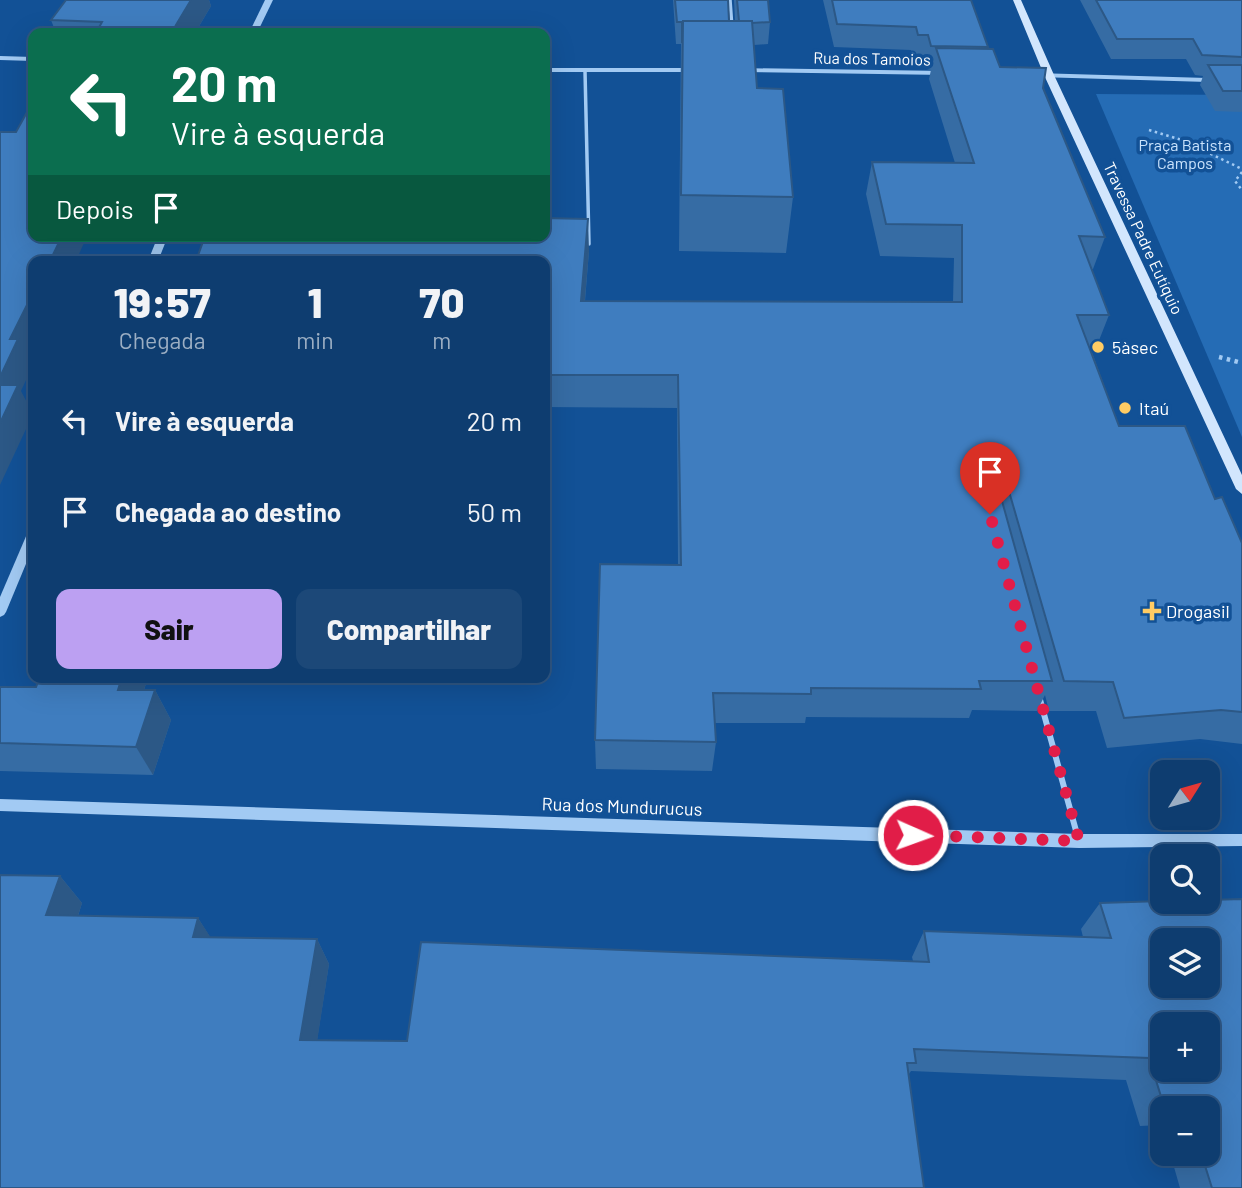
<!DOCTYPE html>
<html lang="pt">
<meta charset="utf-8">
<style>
:root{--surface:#0e3d70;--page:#1c4878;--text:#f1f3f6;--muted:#9baec3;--line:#2e5683;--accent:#bca0f2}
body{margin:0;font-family:Barlow,sans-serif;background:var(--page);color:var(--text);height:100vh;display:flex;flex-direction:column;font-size:26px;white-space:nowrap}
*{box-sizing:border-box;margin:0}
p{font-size:23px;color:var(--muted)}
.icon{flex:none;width:38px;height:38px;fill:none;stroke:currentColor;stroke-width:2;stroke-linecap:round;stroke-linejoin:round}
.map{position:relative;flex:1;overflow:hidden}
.drawer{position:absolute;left:28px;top:256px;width:522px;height:427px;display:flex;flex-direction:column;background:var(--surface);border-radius:14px;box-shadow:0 7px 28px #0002,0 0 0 2px var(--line)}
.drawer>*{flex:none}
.top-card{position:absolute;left:28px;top:28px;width:522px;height:214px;border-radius:14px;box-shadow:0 7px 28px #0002,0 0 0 2px var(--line);background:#0b6e4f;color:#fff;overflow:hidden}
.needle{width:46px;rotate:53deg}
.buttons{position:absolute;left:1150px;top:760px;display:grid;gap:14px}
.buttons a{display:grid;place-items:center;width:70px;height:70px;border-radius:14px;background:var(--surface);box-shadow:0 7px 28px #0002,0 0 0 2px var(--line);font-size:35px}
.pin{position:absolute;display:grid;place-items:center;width:60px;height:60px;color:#fff;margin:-72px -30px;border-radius:50% 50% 50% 0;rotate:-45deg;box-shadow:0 0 7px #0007}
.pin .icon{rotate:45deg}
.me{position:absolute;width:77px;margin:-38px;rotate:92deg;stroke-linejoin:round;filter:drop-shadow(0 0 5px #0008)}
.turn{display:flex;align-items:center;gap:24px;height:147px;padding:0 28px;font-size:32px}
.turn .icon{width:91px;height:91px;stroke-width:2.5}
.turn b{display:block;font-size:49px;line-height:60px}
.then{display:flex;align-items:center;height:66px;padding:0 28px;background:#0003;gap:14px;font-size:26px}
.eta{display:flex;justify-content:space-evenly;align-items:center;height:119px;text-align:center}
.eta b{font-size:42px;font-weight:800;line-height:49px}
.action{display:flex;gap:14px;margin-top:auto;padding:14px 28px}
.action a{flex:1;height:80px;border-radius:14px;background:var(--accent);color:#111;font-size:28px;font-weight:800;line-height:80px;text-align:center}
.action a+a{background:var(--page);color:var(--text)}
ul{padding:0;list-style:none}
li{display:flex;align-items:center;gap:21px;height:91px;padding:0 28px}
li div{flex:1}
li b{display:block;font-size:26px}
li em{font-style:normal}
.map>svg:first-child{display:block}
.green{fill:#256cb5}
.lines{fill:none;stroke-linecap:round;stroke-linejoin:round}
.path-far1{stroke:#a2caf3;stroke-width:2.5;stroke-dasharray:2.5 3.5;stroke-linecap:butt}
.path{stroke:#a2caf3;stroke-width:4.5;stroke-dasharray:3.5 4.5;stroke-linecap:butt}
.service-far1{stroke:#a2caf3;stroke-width:3.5}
.service{stroke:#a2caf3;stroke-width:6}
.tertiary{fill:#a2caf3;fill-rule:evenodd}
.secondary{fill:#d2e6fd;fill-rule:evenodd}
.wall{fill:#366ca4;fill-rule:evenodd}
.shaded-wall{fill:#2c5886}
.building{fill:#3f7dbf;stroke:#2c5886;stroke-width:2;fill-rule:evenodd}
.route{stroke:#e11d48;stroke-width:12;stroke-dasharray:0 21.6}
.poi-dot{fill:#ffcc64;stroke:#125196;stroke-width:2.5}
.labels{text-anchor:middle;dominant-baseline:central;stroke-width:7;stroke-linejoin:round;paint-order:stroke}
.far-street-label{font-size:16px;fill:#fff;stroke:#125196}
.far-park-label{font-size:16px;fill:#cae3fd;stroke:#125196}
.poi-label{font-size:18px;fill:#fff;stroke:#125196;text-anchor:start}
.street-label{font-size:18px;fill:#fff;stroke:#125196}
</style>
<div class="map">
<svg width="1242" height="1188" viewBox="0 0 1242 1188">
<rect width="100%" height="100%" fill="#125196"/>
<path class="green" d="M1096 94 1242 95V437Z"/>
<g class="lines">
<g class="path-far1">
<path d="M1149 130 1182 140 1242 169"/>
<path d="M1242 172 1235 181 1242 190"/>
</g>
<path class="path" d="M1219 357 1242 363"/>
<g class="service-far1">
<path d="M730 0 732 28"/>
<path d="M585 71 589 244"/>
</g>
<path class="service" d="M1039 696 1078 838"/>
<g class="tertiary">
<path d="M265 0H273L257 33H249Z"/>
<path d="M0 56 33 57V61L0 60Z"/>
<path d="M544 68H698L702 70 698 72H544Z"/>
<path d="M738 68 946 71 950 73 946 75 741 72 737 70Z"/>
<path d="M1035 73 1242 79V83L1038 77H1035Z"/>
<path d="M158 236H168L158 261H148Z"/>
<path d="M33 530V547L6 612 4 615 0 617V597L27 534Z"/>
<path d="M0 799 1079 834H1242V846L1079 848 0 811Z"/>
</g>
<path class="secondary" d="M1013 0H1021L1054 75 1242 475V494L1236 489 1044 75Z"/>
</g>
<g class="wall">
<path d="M66 0H209L211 6 195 33H56L51 20Z"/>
<path d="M673 0H728L729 21H735L734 0H768L770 22 768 44 754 45 757 88 793 197 786 253 679 251 681 44H676Z"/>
<path d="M823 0H971L988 47V49L1000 67 1043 88 1105 237 1093 269H1091L1109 315 1096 348 1090 347 1119 426 1215 499 1242 543V744L1200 739 1107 748 1096 711H1049L1045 695 1037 711 972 710 969 718 806 717 805 723H715L716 742 712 771 596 769 595 740 678 565 677 408 544 407V261L589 251 585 301 953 302 954 258 880 256 866 194 872 162 955 163 929 79 931 70 926 69 923 58H913L911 50 834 47Z"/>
<path d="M1080 0H1242V112L1215 111 1200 85 1203 76 1195 75 1186 59H1111Z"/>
<path d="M148 677 144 690H155L171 720 153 775 0 771V687H36Z"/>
<path d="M0 875 60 876 82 903 78 916 198 918 210 937 317 939 329 964 317 1040 407 1041 421 942 913 961 912 957 924 931 1083 937 1081 929 1100 903 1162 901H1208V900L1242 899V1188H1180L1170 1153H1208V1108H1162V1128L1161 1125 1140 1126 1126 1080 911 1071 909 1074 924 1188H0ZM1162 940H1208V985H1162ZM1162 1024H1208V1069H1162Z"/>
</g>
<g class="shaded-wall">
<path d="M191 0H209L211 6 195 33H172L176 25Z"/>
<path d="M588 219 589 251 582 333 581 301Z"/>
<path d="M62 236H87L76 261H50Z"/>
<path d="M33 293V349L28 359 32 367 21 391 33 414 0 485V377L10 339Z"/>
<path d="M122 677H148L135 719 118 690Z"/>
<path d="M155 690 171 720 153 775 136 747Z"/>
<path d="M60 876 82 903 70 941 46 915Z"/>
<path d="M198 918 215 944 193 937Z"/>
<path d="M317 939 329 964 314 1062 300 1040Z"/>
</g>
<g class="building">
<path d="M66 0H191L176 25 172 33H96L102 22 51 20Z"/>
<path d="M675 0H728L729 21H683L682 43V22H677Z"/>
<path d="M737 0H768L770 22 752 23V21H739Z"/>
<path d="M832 0H971L988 47 931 46 928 35H918L916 27 837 24Z"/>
<path d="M1096 0H1242V57L1202 55 1193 39H1117Z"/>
<path d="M683 21H752L757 88 783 89 793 197 681 195Z"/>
<path d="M936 48 993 49 1000 67 1046 68 1043 88 1105 237 1079 236 1109 315H1077L1119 426H1185L1215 499 1222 497 1242 543V712L1221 710 1124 718 1113 682 1064 681 1006 481 1001 477 997 483 1052 681H979L981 689 811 688V694L713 693 716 742 595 740 600 564 681 565 678 375H544V261H196L205 236H544V218L588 219 581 301 962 302V225L886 224 872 162 974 163Z"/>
<path d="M1208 65H1242V91H1223Z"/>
<path d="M31 105H33V236H62L50 261H33V293L10 339H18L0 377V132H16Z"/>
<path d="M0 385H18L0 423Z"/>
<path d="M40 677H122L118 690H155L136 747 0 743V687H36Z"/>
<path d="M0 875 60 876 46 915 198 918 193 937 317 939 300 1040 407 1041 421 942 929 962 924 931 1111 938 1100 903 1162 901H1208V900L1242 899V1188H1212L1201 1153H1208V1108H1187L1186 1106H1164L1149 1058 914 1049 916 1063H907L924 1188H0ZM1162 940H1208V985H1162ZM1162 1024H1208V1069H1162Z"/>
</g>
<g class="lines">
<path class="route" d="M913 835 1079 841 990 514"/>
</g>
<g class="poi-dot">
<circle cx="1098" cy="347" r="7"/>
<circle cx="1125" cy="408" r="7"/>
<path d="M1148.5 600.5h7v7h7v7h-7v7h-7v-7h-7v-7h7z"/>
</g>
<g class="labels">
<g class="far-street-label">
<text transform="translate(872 58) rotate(1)">Rua dos Tamoios</text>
<text transform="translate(1144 238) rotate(65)">Travessa Padre Eutíquio</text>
</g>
<g class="far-park-label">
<text x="1185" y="144">Praça Batista<tspan x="1185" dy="18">Campos</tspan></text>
</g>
<g class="poi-label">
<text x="1112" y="347">5àsec</text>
<text x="1139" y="408">Itaú</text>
<text x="1166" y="611">Drogasil</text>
</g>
<g class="street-label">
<text transform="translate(622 806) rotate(2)">Rua dos Mundurucus</text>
</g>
</g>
</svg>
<div class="buttons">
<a><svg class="needle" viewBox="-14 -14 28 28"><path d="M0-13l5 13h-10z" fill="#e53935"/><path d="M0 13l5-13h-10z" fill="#9baec3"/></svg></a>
<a><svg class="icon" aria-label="search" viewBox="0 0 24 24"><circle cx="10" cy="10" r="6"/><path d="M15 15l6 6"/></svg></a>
<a><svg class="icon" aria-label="layers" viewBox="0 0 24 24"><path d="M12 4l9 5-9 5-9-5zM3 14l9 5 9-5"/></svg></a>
<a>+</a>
<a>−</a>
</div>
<div class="pin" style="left:990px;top:514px;background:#d93025"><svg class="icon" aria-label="arrive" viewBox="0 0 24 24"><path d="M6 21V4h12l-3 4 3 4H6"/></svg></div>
<svg class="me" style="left:913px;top:835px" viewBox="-20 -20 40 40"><circle r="17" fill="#e11d48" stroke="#fff" stroke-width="3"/><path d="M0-11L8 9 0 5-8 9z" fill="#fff"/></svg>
<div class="top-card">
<div class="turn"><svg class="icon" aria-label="left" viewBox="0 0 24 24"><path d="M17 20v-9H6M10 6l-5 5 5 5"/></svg><div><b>20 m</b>Vire à esquerda</div></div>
<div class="then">Depois<svg class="icon" aria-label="arrive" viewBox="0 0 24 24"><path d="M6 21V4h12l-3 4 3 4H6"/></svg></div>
</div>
<section class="drawer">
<div class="eta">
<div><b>19:57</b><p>Chegada</p></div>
<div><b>1</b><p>min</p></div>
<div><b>70</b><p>m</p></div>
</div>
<ul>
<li><svg class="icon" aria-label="left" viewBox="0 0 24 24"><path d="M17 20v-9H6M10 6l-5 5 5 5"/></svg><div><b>Vire à esquerda</b></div><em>20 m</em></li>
<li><svg class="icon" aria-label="arrive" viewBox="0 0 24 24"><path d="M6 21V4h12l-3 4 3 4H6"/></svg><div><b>Chegada ao destino</b></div><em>50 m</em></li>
</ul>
<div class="action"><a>Sair</a><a>Compartilhar</a></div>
</section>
</div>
